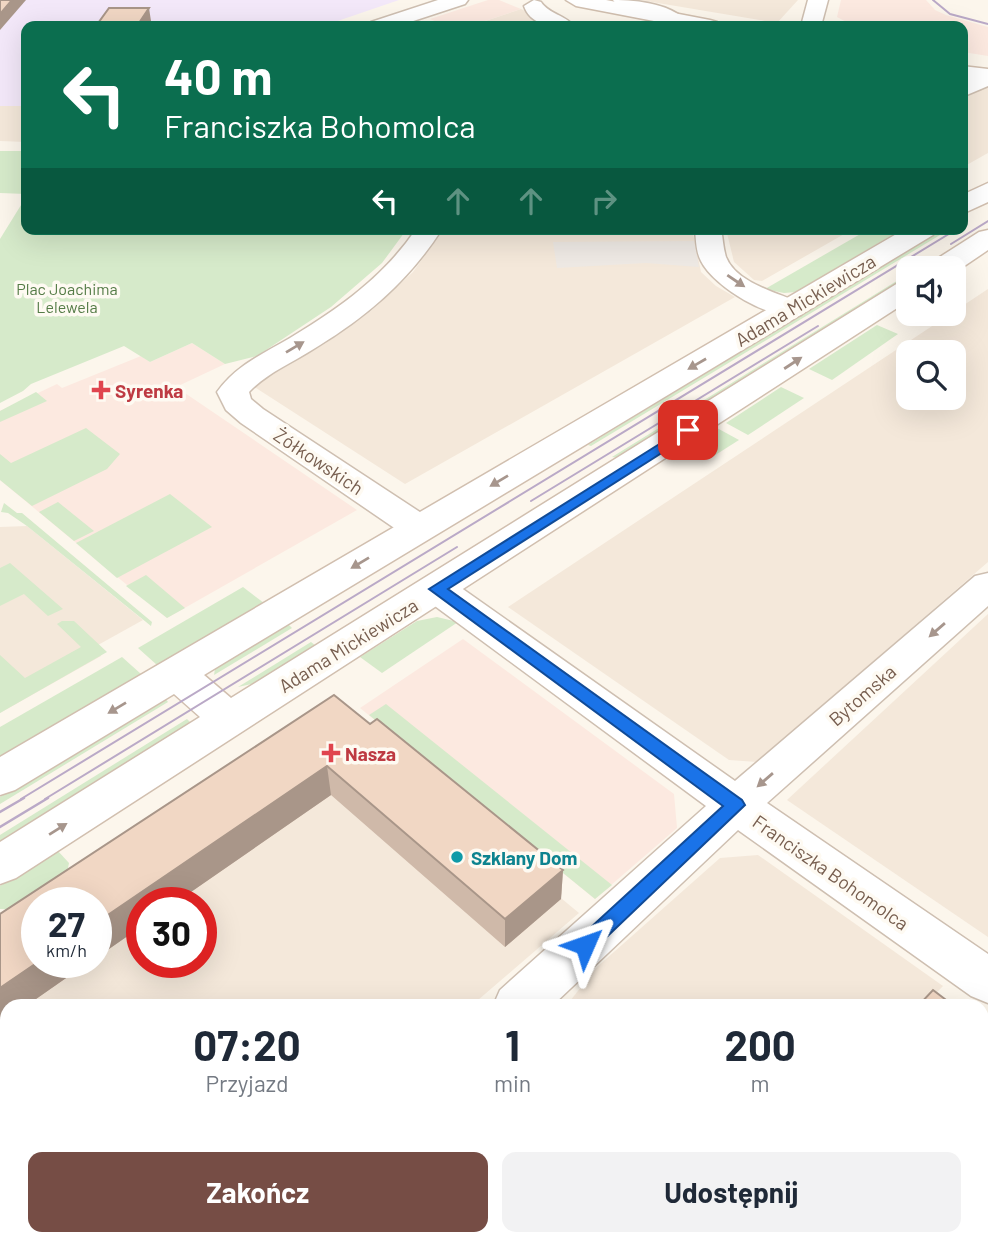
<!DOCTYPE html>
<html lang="pl">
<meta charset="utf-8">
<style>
:root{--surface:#fff;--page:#f2f2f3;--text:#1f2937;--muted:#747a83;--accent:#764d45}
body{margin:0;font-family:Barlow,sans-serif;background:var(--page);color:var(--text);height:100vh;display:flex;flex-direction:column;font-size:26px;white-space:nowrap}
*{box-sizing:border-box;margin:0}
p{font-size:23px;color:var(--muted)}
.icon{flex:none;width:38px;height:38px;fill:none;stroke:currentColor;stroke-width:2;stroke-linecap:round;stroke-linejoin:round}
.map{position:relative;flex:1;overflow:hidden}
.panel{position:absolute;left:0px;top:999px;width:989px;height:247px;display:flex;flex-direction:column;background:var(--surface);border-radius:21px 21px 0 0;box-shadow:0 7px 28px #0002}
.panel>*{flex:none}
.top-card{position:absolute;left:21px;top:21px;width:947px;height:214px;border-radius:14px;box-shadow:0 7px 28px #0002;background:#0b6e4f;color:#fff;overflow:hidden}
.tools{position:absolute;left:896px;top:256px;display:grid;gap:14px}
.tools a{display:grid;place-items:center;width:70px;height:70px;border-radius:14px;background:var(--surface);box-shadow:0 7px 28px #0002;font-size:35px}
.speed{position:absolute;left:21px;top:887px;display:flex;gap:14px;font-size:35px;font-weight:700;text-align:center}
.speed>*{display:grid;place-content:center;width:91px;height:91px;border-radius:50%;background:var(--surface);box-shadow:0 7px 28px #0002;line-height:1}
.speed small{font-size:18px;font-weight:400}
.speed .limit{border:10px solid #d22;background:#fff;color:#111}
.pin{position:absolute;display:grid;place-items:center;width:60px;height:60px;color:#fff;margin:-30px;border-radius:14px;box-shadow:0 4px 10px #0006}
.me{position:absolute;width:77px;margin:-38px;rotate:47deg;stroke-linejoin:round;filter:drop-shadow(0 0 5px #0008)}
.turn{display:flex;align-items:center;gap:24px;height:147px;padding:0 28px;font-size:32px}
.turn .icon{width:91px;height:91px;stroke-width:2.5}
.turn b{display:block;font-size:49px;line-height:60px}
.lanes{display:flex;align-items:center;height:66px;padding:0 28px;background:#0003;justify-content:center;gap:35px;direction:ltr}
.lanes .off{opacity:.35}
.eta{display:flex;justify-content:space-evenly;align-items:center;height:119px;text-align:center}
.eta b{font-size:42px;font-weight:700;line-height:49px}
.primary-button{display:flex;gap:14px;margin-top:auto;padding:14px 28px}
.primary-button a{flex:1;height:80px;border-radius:14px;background:var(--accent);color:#fff;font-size:28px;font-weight:700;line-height:80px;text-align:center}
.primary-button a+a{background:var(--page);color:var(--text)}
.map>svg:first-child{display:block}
.residential{fill:#f4e8da;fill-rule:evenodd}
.commercial{fill:#fce9e0}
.industrial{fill:#eee9e4}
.education{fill:#f3e8f9}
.green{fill:#d6eaca}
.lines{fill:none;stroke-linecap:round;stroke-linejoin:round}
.street-casing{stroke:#cebfb1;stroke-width:3}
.secondary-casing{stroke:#d1bfaf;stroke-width:3}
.street{fill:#fff;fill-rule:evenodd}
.secondary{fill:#fff;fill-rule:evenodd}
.tram-far1{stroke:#baa9c7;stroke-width:2}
.tram{stroke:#baa9c7;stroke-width:2.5}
.wall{fill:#cfb9a9}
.shaded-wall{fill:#a99689}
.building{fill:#f1d7c4;stroke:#a99689;stroke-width:2}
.oneway{fill:#a7968d}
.route{fill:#1a73e8;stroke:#114b97;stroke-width:2}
.health-dot{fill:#e0444e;stroke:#fefaf2;stroke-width:2.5}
.culture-dot{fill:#0f9aa8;stroke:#fefaf2;stroke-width:2.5}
.labels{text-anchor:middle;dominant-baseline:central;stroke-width:7;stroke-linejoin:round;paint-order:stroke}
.far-park-label{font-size:16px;fill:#557c47;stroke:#fefaf2}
.street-label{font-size:19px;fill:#775e4f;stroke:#fefaf2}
.health-label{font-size:19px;font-weight:bold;fill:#be3a42;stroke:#fefaf2;text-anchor:start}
.culture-label{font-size:19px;font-weight:bold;fill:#0d838f;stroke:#fefaf2;text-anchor:start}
</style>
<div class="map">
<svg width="988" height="1245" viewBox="0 0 988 1245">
<rect width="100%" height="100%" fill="#fcf6ec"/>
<g class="residential">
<path d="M640 0H798L777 23Z"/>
<path d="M521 9 555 26H470Z"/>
<path d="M988 86V153L963 167V99Z"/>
<path d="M0 106H26V142L0 141Z"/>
<path d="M444 229H692L701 272 716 286 735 297 405 484 256 388 257 383 326 343 371 311 413 272Z"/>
<path d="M726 229H853L762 281 754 280 734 262Z"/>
<path d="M988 289V562L757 762 729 760 508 607ZM908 352H954V397H908Z"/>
<path d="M27 526 143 620 98 645 101 656 0 713V527Z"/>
<path d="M988 614V937L787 800Z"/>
<path d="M345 719 579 913 471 1006H7V1239H202L195 1245H0V952L37 962H96V903ZM142 903H201V962H142Z"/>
<path d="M758 855 943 986 924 1006H566L597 967 720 858Z"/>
<path d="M988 1117V1245H885L890 1239H982V1125Z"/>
<path d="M298 1239H442L440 1245H291Z"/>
<path d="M509 1239H841L844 1245H508Z"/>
</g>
<g class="commercial">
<path d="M488 0H499L521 9 470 26H446L430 19Z"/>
<path d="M841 0H926L935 10 946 15 988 27V56L963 52 962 26H854L837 17Z"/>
<path d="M192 343 225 364 176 387 357 510 167 618 0 480V411L57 384 62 388 141 356 150 362Z"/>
<path d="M463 639 674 794 677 828 595 899 360 708Z"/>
</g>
<path class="industrial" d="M694 241 699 267 646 263 557 268 553 242Z"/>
<path class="education" d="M0 0H399L323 26H26V106H0Z"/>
<g class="green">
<path d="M0 151H26V194L0 193Z"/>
<path d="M26 197V229H407L382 263 331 307 257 356 225 364 192 343 150 362 124 346 31 384 23 391 0 403V239Z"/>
<path d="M869 229H902L796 292 784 293 765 289Z"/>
<path d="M942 229H950L591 446 588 445Z"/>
<path d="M908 274V277L618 458 612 457Z"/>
<path d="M877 325 898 334 832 380 809 369Z"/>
<path d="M781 387 804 398 748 435 726 423Z"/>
<path d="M36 392 47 401 0 422V411Z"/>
<path d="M86 428 120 454 107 469 32 506 0 480V454L11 463Z"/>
<path d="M717 428 739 440 709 459 687 447Z"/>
<path d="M170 494 212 527 117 578 76 543Z"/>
<path d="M58 502 94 531 74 541 39 512Z"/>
<path d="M4 503 17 513H22L152 622 151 626 27 526 8 513 1 512Z"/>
<path d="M10 563 63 609 48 616 24 594 0 606V568Z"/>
<path d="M146 575 185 608 167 618 126 586Z"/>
<path d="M243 587 264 603 157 665 138 648Z"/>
<path d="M437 617 458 622 382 673 360 657 417 621Z"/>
<path d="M62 621H74L107 652 0 713V655L25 678 81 647 57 624Z"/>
<path d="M288 624 292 628 214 675 215 669 223 663Z"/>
<path d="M311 642 316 646 256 683 238 687Z"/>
<path d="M122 657 141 674 0 756V727Z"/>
<path d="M165 698 168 702 0 804V797Z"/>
<path d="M386 704 612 885 595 899 369 715Z"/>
<path d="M187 719 191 723 0 841V835Z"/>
<path d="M57 850 69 863 65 883 24 910 0 909V886Z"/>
</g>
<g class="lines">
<g class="street-casing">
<g id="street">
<path d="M438 0H468L465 4 398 26H368L371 22Z"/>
<path d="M534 0 541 2C549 14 565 15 574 26 556 27 531 27 524 6Z"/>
<path d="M613 0C638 0 675 4 691 26H667L616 4Z"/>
<path d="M808 0H828L821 26H801Z"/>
<path d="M988 70V86L962 97V81Z"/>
<path d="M416 229H442C408 282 365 318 312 350 290 364 267 373 249 392L251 399 263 409 432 520 437 528 432 536 419 539 406 536 241 423 226 410 217 392C236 365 263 354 290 338 338 309 384 277 416 229Z"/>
<path d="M695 229H721C723 238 723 248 726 257 736 283 778 293 801 303L805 309 801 315C772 322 714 287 701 261 696 252 696 240 695 229Z"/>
<path d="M988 573V606L767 803 988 954V1003L971 996 738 830 552 1006H493L500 990 706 806 424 598 418 589 424 580 437 577 450 580 735 781 975 576Z"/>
<path d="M217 1239H279L276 1245H214Z"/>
<path d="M442 1239H500L499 1245H441Z"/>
</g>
</g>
<g class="secondary-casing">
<g id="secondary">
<path d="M566 0H606L710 20 717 22 720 26H680L576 6Z"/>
<path d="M962 66 988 69V83L962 79Z"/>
<path d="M988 183V202L962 214V195Z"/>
<path d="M905 229H937L933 235 204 675 231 698 898 283 908 281V301L16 878 0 884V842L200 717 174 694 15 790 0 795V757Z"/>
<path d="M988 230V250L954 273V268H928L932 262 979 232Z"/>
</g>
</g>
<use href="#street" class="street"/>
<use href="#secondary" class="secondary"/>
<g class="tram-far1">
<path d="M933 0 950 14 988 24"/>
<path d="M951 244 988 221"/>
<path d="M531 501 818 326"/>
<path d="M21 799 957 229"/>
<path d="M45 799 457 547"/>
</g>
<g class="tram">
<path d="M0 812 24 798"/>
<path d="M0 827 48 798"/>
</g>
</g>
<path class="wall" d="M334 695 370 724 377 719 563 870 561 899 505 947 331 795 175 903H142V926L96 958V903H37V962H89L26 1006H7V1019L0 1024V914Z"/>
<g class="shaded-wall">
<path d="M12 0H26L0 30V14Z"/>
<path d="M149 8 151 21 148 26H137Z"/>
<path d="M327 766 331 795 175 903H142V926L96 958V923Z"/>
<path d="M563 870 561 899 505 947V919Z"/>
<path d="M38 962H89L26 1006H7V1019L0 1024V988Z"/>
<path d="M988 1064V1068L982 1076V1073Z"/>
<path d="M988 1113V1117L982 1125V1121Z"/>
</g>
<g class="building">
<path d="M0 0H12L0 14Z"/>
<path d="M109 8H149L137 26H96Z"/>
<path d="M334 695 370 724 377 719 563 870 505 919 327 766 96 923V903H37L38 962 0 988V914Z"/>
<path d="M933 990 954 1006H918Z"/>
<path d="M982 1028 988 1032V1064L982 1073Z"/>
<path d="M982 1078 988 1082V1113L982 1121Z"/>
</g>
<defs><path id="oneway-solid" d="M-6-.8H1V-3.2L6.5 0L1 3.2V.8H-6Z" transform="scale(1.75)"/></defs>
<g class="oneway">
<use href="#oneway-solid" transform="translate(736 281) rotate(34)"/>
<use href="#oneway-solid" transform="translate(295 347) rotate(-31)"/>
<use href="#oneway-solid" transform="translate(793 363) rotate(-33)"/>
<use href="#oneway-solid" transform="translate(697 364) rotate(150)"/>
<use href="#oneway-solid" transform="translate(499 481) rotate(149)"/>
<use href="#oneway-solid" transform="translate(360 563) rotate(149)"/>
<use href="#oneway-solid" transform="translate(937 630) rotate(139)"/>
<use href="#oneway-solid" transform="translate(117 708) rotate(149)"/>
<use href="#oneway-solid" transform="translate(765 780) rotate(139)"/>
<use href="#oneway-solid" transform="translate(58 829) rotate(-32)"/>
</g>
<path class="route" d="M688 426 693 428V433L448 589 742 800 745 805 592 951 585 954 578 951 575 945 578 939 723 806 429 589Z"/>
<g class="health-dot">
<path d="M97.5 379.5h7v7h7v7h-7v7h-7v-7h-7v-7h7z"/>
<path d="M327.5 742.5h7v7h7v7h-7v7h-7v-7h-7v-7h7z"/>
</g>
<circle class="culture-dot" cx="457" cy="857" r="7"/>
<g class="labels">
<g class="far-park-label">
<text x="67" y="288">Plac Joachima<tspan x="67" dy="18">Lelewela</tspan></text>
</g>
<g class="street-label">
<text transform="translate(805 300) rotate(-31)">Adama Mickiewicza</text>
<text transform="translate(319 461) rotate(34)">Żółkowskich</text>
<text transform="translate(348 645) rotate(-32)">Adama Mickiewicza</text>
<text transform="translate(862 695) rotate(-41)">Bytomska</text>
<text transform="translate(831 872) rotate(35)">Franciszka Bohomolca</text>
</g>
<g class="health-label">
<text x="115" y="390">Syrenka</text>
<text x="345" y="753">Nasza</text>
</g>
<g class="culture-label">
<text x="471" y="857">Szklany Dom</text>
</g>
</g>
</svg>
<div class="tools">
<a><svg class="icon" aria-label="sound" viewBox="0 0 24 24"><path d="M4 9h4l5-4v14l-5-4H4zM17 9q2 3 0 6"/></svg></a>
<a><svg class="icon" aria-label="search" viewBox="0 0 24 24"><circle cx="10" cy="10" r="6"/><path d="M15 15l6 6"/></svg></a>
</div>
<div class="speed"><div>27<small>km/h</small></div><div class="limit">30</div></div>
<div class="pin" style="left:688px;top:430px;background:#d93025"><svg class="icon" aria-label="arrive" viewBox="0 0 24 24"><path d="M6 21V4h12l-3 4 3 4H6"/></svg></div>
<svg class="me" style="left:585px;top:945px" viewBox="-20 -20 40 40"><path d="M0-17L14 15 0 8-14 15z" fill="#1a73e8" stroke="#fff" stroke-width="4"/></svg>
<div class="top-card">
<div class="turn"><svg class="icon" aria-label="left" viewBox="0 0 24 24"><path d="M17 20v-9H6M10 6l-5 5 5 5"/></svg><div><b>40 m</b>Franciszka Bohomolca</div></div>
<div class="lanes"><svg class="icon" aria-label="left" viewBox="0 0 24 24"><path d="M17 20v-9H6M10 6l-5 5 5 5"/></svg><svg class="icon off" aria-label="ahead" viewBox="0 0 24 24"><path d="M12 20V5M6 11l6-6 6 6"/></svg><svg class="icon off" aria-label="ahead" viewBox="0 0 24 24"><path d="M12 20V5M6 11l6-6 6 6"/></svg><svg class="icon off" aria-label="right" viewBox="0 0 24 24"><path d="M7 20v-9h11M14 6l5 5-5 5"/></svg></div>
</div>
<section class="panel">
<div class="eta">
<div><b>07:20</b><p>Przyjazd</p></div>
<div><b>1</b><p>min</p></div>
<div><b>200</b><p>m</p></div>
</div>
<div class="primary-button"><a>Zakończ</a><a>Udostępnij</a></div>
</section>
</div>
